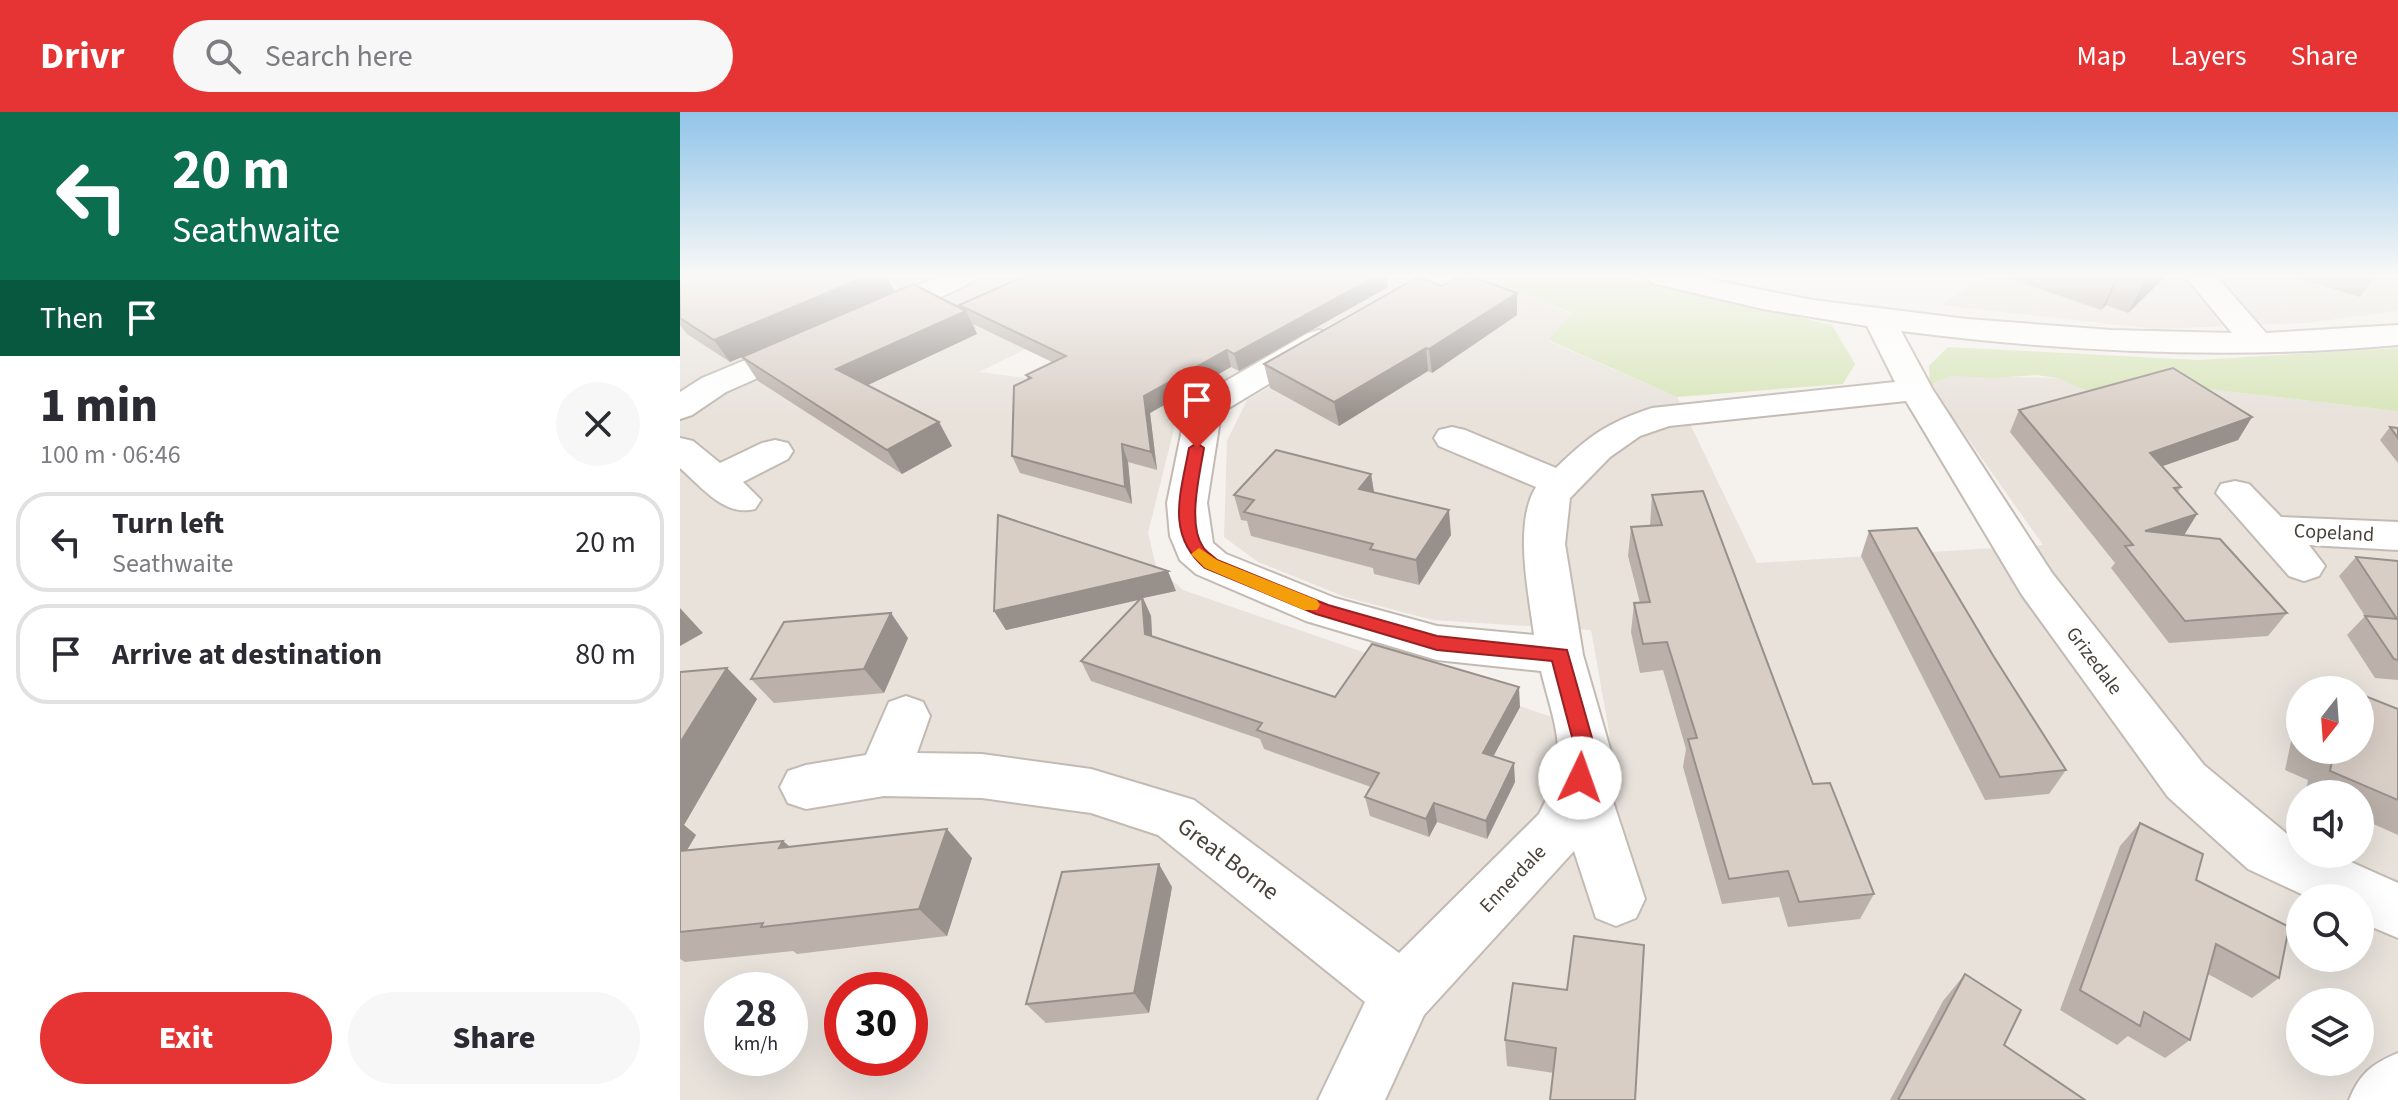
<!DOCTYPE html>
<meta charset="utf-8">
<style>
:root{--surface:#fff;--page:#f7f7f7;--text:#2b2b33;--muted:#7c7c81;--line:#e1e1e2;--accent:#e63334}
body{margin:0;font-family:"Source Sans 3",sans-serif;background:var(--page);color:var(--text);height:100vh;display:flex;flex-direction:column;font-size:30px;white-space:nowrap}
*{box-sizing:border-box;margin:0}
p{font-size:26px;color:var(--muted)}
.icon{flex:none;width:44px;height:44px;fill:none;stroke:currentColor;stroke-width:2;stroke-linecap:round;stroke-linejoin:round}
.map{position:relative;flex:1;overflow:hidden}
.side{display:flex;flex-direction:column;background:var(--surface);width:680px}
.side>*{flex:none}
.top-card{background:#0b6e4f;color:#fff;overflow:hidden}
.needle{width:52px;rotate:197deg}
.controls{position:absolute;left:1606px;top:564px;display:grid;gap:16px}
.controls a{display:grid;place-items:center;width:88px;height:88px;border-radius:50%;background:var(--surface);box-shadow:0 8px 32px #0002;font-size:40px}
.speed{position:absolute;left:24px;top:860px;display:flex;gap:16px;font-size:40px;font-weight:700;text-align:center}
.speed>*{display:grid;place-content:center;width:104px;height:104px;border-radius:50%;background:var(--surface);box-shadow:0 8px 32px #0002;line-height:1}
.speed small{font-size:20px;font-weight:400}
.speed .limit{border:12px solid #d22;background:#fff;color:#111}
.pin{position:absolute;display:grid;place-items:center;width:68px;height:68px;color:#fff;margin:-82px -34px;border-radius:50% 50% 50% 0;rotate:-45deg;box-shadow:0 0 8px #0007}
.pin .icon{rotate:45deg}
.me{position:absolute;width:88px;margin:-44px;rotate:3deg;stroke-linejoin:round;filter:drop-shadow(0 0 6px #0008)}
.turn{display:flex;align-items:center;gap:28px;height:168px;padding:0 40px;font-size:36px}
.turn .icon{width:104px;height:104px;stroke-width:2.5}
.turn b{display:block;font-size:56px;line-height:68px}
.then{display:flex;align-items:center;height:76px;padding:0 40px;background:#0003;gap:16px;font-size:30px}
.round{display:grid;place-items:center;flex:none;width:84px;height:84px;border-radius:42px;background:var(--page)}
.summary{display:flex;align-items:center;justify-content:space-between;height:136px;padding:0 40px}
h1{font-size:48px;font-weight:800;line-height:60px}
.button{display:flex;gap:16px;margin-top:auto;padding:16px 40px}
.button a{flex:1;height:92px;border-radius:48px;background:var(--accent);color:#fff;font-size:32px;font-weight:800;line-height:92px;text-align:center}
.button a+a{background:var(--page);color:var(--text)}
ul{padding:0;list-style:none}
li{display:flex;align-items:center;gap:24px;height:100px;margin:0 16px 12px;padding:0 24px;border:4px solid var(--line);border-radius:32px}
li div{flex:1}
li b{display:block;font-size:30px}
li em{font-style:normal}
header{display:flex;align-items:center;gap:48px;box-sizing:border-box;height:112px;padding:0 40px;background:var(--accent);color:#fff}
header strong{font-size:38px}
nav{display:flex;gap:44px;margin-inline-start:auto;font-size:28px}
.search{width:560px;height:72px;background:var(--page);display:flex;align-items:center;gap:20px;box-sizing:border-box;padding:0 28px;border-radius:44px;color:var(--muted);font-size:30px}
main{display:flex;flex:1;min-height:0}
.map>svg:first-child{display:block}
.residential{fill:#e8e2db;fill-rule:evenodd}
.green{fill:#d8e5ba}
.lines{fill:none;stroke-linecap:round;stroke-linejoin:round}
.minor-casing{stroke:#c3bab3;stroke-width:4}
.minor{fill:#fff;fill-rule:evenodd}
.wall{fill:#bbb1aa}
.shaded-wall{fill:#98908b}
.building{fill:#d9cec6;stroke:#98908b;stroke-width:2}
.route{fill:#e63334;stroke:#962122;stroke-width:2}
.slow{fill:#f59e0b}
.labels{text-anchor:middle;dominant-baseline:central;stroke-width:8;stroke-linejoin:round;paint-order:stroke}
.street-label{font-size:20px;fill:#49413b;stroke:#fff}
.near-street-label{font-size:24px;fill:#49413b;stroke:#fff}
</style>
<header>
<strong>Drivr</strong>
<div class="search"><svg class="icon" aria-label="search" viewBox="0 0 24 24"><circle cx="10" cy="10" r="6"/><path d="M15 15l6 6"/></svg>Search here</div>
<nav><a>Map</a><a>Layers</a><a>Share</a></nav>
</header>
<main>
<section class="side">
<div class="top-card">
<div class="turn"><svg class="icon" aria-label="left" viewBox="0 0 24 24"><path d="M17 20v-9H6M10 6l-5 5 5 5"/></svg><div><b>20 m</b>Seathwaite</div></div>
<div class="then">Then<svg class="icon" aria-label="arrive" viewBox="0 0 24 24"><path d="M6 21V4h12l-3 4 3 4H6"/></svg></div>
</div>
<div class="summary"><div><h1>1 min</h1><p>100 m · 06:46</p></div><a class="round"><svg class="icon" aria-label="close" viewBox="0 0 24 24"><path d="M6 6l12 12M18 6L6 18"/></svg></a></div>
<ul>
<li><svg class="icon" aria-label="left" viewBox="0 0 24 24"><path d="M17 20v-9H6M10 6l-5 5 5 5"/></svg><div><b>Turn left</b><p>Seathwaite</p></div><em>20 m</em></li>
<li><svg class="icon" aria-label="arrive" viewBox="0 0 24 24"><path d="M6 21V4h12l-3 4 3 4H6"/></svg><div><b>Arrive at destination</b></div><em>80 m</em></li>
</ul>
<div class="button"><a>Exit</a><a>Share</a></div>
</section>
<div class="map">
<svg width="1718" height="988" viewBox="0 0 1718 988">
<rect width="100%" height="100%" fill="#f5f1ed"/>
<g class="residential">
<path d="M0 165H491L299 260 363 268 562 165H730L717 176 539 273 497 305 468 421 476 454 503 478 930 625 911 518 753 508 665 485 578 450 544 425 547 329 567 288 738 188 785 181 812 169 893 202 868 229 997 285 1077 451 1363 433 1250 273 1271 264 1377 266 1425 287 1493 273 1718 299V988H0ZM1620 578H1680V638H1620ZM1620 682H1680V742H1620ZM1620 786H1680V846H1620ZM42 878H110V946H42ZM162 878H230V946H162ZM1620 890H1680V950H1620Z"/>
<path d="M1305 165H1718V199L1626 211 1475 217 1261 193Z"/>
</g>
<g class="green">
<path d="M802 165H944L1152 213 1175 252 1163 272 997 285 868 228 893 201Z"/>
<path d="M1268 235 1518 248 1718 236V299L1493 273 1425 287 1377 266 1357 263 1314 266 1271 264 1250 273 1249 254Z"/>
</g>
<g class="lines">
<g class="minor-casing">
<g id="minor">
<path d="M257 165H296L291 171 204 211 193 213 182 211 178 204 182 197Z"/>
<path d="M967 165H1018L1133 188 1287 207 1431 218 1552 221 1506 165H1537L1586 221 1718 213V233C1553 248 1386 240 1221 219L1253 278 1372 461 1524 653 1606 721 1620 727V742H1653L1718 771V826L1680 810V786H1630L1568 757 1488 685 1342 483 1226 289 989 314 960 324 930 345 890 386 885 432 903 543 931 640 926 668 965 787 956 806 936 814 916 806 894 739 744 903 705 988H638L685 890 478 723 411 701 302 686 204 684 126 697 108 691 100 675 108 659 126 653 186 643 209 590 226 584 243 590 250 604 237 641 302 642 411 657 514 688 719 841 859 702C891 642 876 620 861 559L757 548 626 509 516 462 500 448 490 424 487 391 504 308 522 283 628 221 639 218 650 221 655 228 650 235 547 297 540 308 527 391 533 431 546 442 655 486 757 514 854 523C849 482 833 412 856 375L759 334 754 326 759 318 772 315 785 318 876 356C910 323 927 311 972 296L1215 270 1187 214 1083 197 972 171Z"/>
<path d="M126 223 137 226 142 233 137 240 46 280 12 303 0 307V280L22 266Z"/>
<path d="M0 326 13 329 40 351 82 331 95 328 108 331 113 339 108 347 63 370 81 388 75 397C44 405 22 375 0 356Z"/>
<path d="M1555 369 1569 372 1601 405 1718 410V438L1629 433 1645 454 1639 464 1624 469 1609 464 1536 381 1541 372Z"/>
<path d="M1718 941V988H1669C1680 961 1692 952 1718 941Z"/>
</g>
</g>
<use href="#minor" class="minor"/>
</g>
<g class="wall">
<path d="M0 165 215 180 281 196 279 193 708 175 559 259 551 255 470 301 477 358 448 350 452 392 340 361 332 344 348 268 346 263 372 250 293 212 297 222 187 273 272 334 222 362 78 269 62 245 50 250 7 222 0 213Z"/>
<path d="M1325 165H1485L1448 201 1426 193 1421 198Z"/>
<path d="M1614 165H1694L1680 185Z"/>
<path d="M784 169 837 181V203L752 261 748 259 659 314 590 276 584 252Z"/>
<path d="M1339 298 1572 305 1558 328 1482 354 1501 375 1498 380 1517 402 1504 423 1607 501 1588 524 1489 531 1431 456 1435 451 1330 320Z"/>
<path d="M1710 315 1718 316V351L1700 328Z"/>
<path d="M691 362 694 380 771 423 739 473 694 462 693 456 571 424 567 409 561 408 554 383Z"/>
<path d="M972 383 1194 782 1180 807 1108 815 1099 785 1042 792 1003 655 1006 637 983 558 960 561 951 520 954 491H960L948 444 951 415 970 414Z"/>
<path d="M1189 419 1314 545 1386 658 1369 682 1305 688 1181 444Z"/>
<path d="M1676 445 1718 449V568L1695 566 1667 523 1685 504 1659 464Z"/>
<path d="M496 479 463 486 471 504 472 525 655 585 840 595 813 644 835 670 807 727 757 710 749 725 690 704 685 685 691 675 584 637 580 627 411 569 401 549 460 487 326 518 314 499Z"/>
<path d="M228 526 204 581 94 591 71 567Z"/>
<path d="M47 556 77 587 4 713 16 723 7 738 103 729 110 735 292 746 267 824 117 842 113 839 5 850 0 847V560Z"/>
<path d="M1642 567 1669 578H1631Z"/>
<path d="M1620 590V638H1680L1718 597V723L1680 706V682H1625L1628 668 1605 658 1619 592Z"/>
<path d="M1460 711 1516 768 1599 866 1572 886 1528 862 1510 928 1485 946 1448 924 1437 933 1380 898 1440 734Z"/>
<path d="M492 775 469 901 366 911 346 892Z"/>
<path d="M1285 862 1324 933 1405 988H1210L1263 889Z"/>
<path d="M833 871 955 988 874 961 827 954 825 928Z"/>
</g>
<g class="shaded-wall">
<path d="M185 165H207L215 180 50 250 34 228Z"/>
<path d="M695 165H707L708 175 559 259 554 242Z"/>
<path d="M1437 165H1439L1426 193 1421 198Z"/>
<path d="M1469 165H1485L1448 201 1464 169Z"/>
<path d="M837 181V203L752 261 749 237Z"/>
<path d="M286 199 297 222 171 281 156 257Z"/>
<path d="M746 236 748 259 659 314 654 290Z"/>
<path d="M547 238 551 255 470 301 477 358 471 340 464 284Z"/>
<path d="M1572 305 1558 328 1457 363 1470 341Z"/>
<path d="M259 310 272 334 222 362 207 338Z"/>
<path d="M442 332 448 350 452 392 445 375Z"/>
<path d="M691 362 695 387 679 377Z"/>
<path d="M769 398 771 423 739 473 736 448Z"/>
<path d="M1517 402 1503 425 1465 419Z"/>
<path d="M488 459 496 479 463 486 471 504 473 542 465 522 463 487 326 518 314 499Z"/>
<path d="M0 496 23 521 0 534Z"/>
<path d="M211 501 228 526 204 581 184 557Z"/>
<path d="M47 556 77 587 4 713 16 723 0 750V631Z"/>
<path d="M839 575 840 595 805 660 803 641Z"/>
<path d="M834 651 835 670 807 727 806 709Z"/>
<path d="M754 691 757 710 749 725 746 707Z"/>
<path d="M267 717 292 746 267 824 239 797Z"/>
<path d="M103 729 135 757 99 736Z"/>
<path d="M479 752 492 775 469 901 454 881Z"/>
</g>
<g class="building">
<path d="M0 165H185L34 228 0 206Z"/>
<path d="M343 165H695L554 242 547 238 464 284 471 340 442 332 445 375 332 344 334 274 351 266 346 263 386 244 279 193Z"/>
<path d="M738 165 762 174 776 166 784 169 790 165H793L837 181 749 237 746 236 654 290 584 252Z"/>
<path d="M1450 165H1469L1464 169Z"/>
<path d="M233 172 286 199 156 257 259 310 207 338 62 245Z"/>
<path d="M1493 256 1572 305 1470 341 1501 375 1494 376 1517 402 1465 419 1540 427 1607 501 1505 509 1445 434 1453 433 1339 298Z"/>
<path d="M1710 315 1718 316V326Z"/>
<path d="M596 338 691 362 679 377 769 398 736 448 690 437 693 432 564 400 574 388 554 383Z"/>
<path d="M1023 379 1133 672 1150 671 1194 782 1119 790 1108 759 1049 767 1008 627 1017 626 987 530 963 532 954 491 970 490 951 415 982 413 972 383Z"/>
<path d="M318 403 488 459 314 499Z"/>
<path d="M1237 416 1314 545 1386 658 1320 665 1189 419Z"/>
<path d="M1676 445 1718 449V548L1714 547 1685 504 1717 507Z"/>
<path d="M462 485 465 522 655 585 692 532 839 575 803 641 834 651 806 709 754 691 746 707 685 685 699 661 577 618 582 611 401 549Z"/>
<path d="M211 501 184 557 71 567 104 510Z"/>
<path d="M47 556 0 631V560Z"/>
<path d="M1642 567 1669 578H1639Z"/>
<path d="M1680 582 1718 597V688L1650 659 1653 644 1638 638H1680Z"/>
<path d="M1460 711 1523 742 1516 768 1609 815 1599 866 1536 832 1510 928 1464 900 1460 914 1400 878Z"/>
<path d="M267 717 239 797 81 815 83 811 0 820V739L103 729 99 736Z"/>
<path d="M479 752 454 881 346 892 382 760Z"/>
<path d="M894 824 964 833 955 988H870L876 936 825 928 833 871 887 878Z"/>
<path d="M1285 862 1341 898 1324 933 1405 988H1218Z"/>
</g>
<linearGradient id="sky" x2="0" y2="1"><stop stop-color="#91c4e9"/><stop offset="0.54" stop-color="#faf9f7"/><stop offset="1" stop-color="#faf9f7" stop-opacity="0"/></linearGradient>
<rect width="1718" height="303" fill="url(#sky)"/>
<path class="route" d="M517 331 524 336C520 361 507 412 523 435 526 440 533 444 537 448L648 493 757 524 887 538 916 640 908 672 900 675 893 672 890 666 896 640 872 549 757 538 636 502 525 456C485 422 501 381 509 336Z"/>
<path class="slow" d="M519 436 537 448 637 488 640 493 637 498H624L525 456 511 442Z"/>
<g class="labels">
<g class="street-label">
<text transform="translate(1654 421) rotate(3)">Copeland</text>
<text transform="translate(1414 549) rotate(53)">Grizedale</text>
<text transform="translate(833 767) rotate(-46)">Ennerdale</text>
</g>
<g class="near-street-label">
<text transform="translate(548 747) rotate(37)">Great Borne</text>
</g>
</g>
</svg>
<div class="controls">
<a><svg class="needle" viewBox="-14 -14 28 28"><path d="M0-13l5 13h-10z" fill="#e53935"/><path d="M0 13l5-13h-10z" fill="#7c7c81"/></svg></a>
<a><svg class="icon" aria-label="sound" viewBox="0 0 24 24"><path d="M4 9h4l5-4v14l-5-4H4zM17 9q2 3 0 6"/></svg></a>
<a><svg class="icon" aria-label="search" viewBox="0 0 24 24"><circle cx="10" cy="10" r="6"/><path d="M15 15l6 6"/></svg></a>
<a><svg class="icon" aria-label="layers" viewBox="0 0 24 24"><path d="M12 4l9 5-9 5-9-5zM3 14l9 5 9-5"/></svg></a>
</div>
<div class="speed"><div>28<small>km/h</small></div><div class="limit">30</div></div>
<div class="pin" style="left:517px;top:336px;background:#d93025"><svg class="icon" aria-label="arrive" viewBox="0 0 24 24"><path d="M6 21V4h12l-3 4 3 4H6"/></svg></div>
<svg class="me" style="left:900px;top:666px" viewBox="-20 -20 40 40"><circle r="19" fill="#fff"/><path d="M0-13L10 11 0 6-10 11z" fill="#e63334"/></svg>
</div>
</main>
